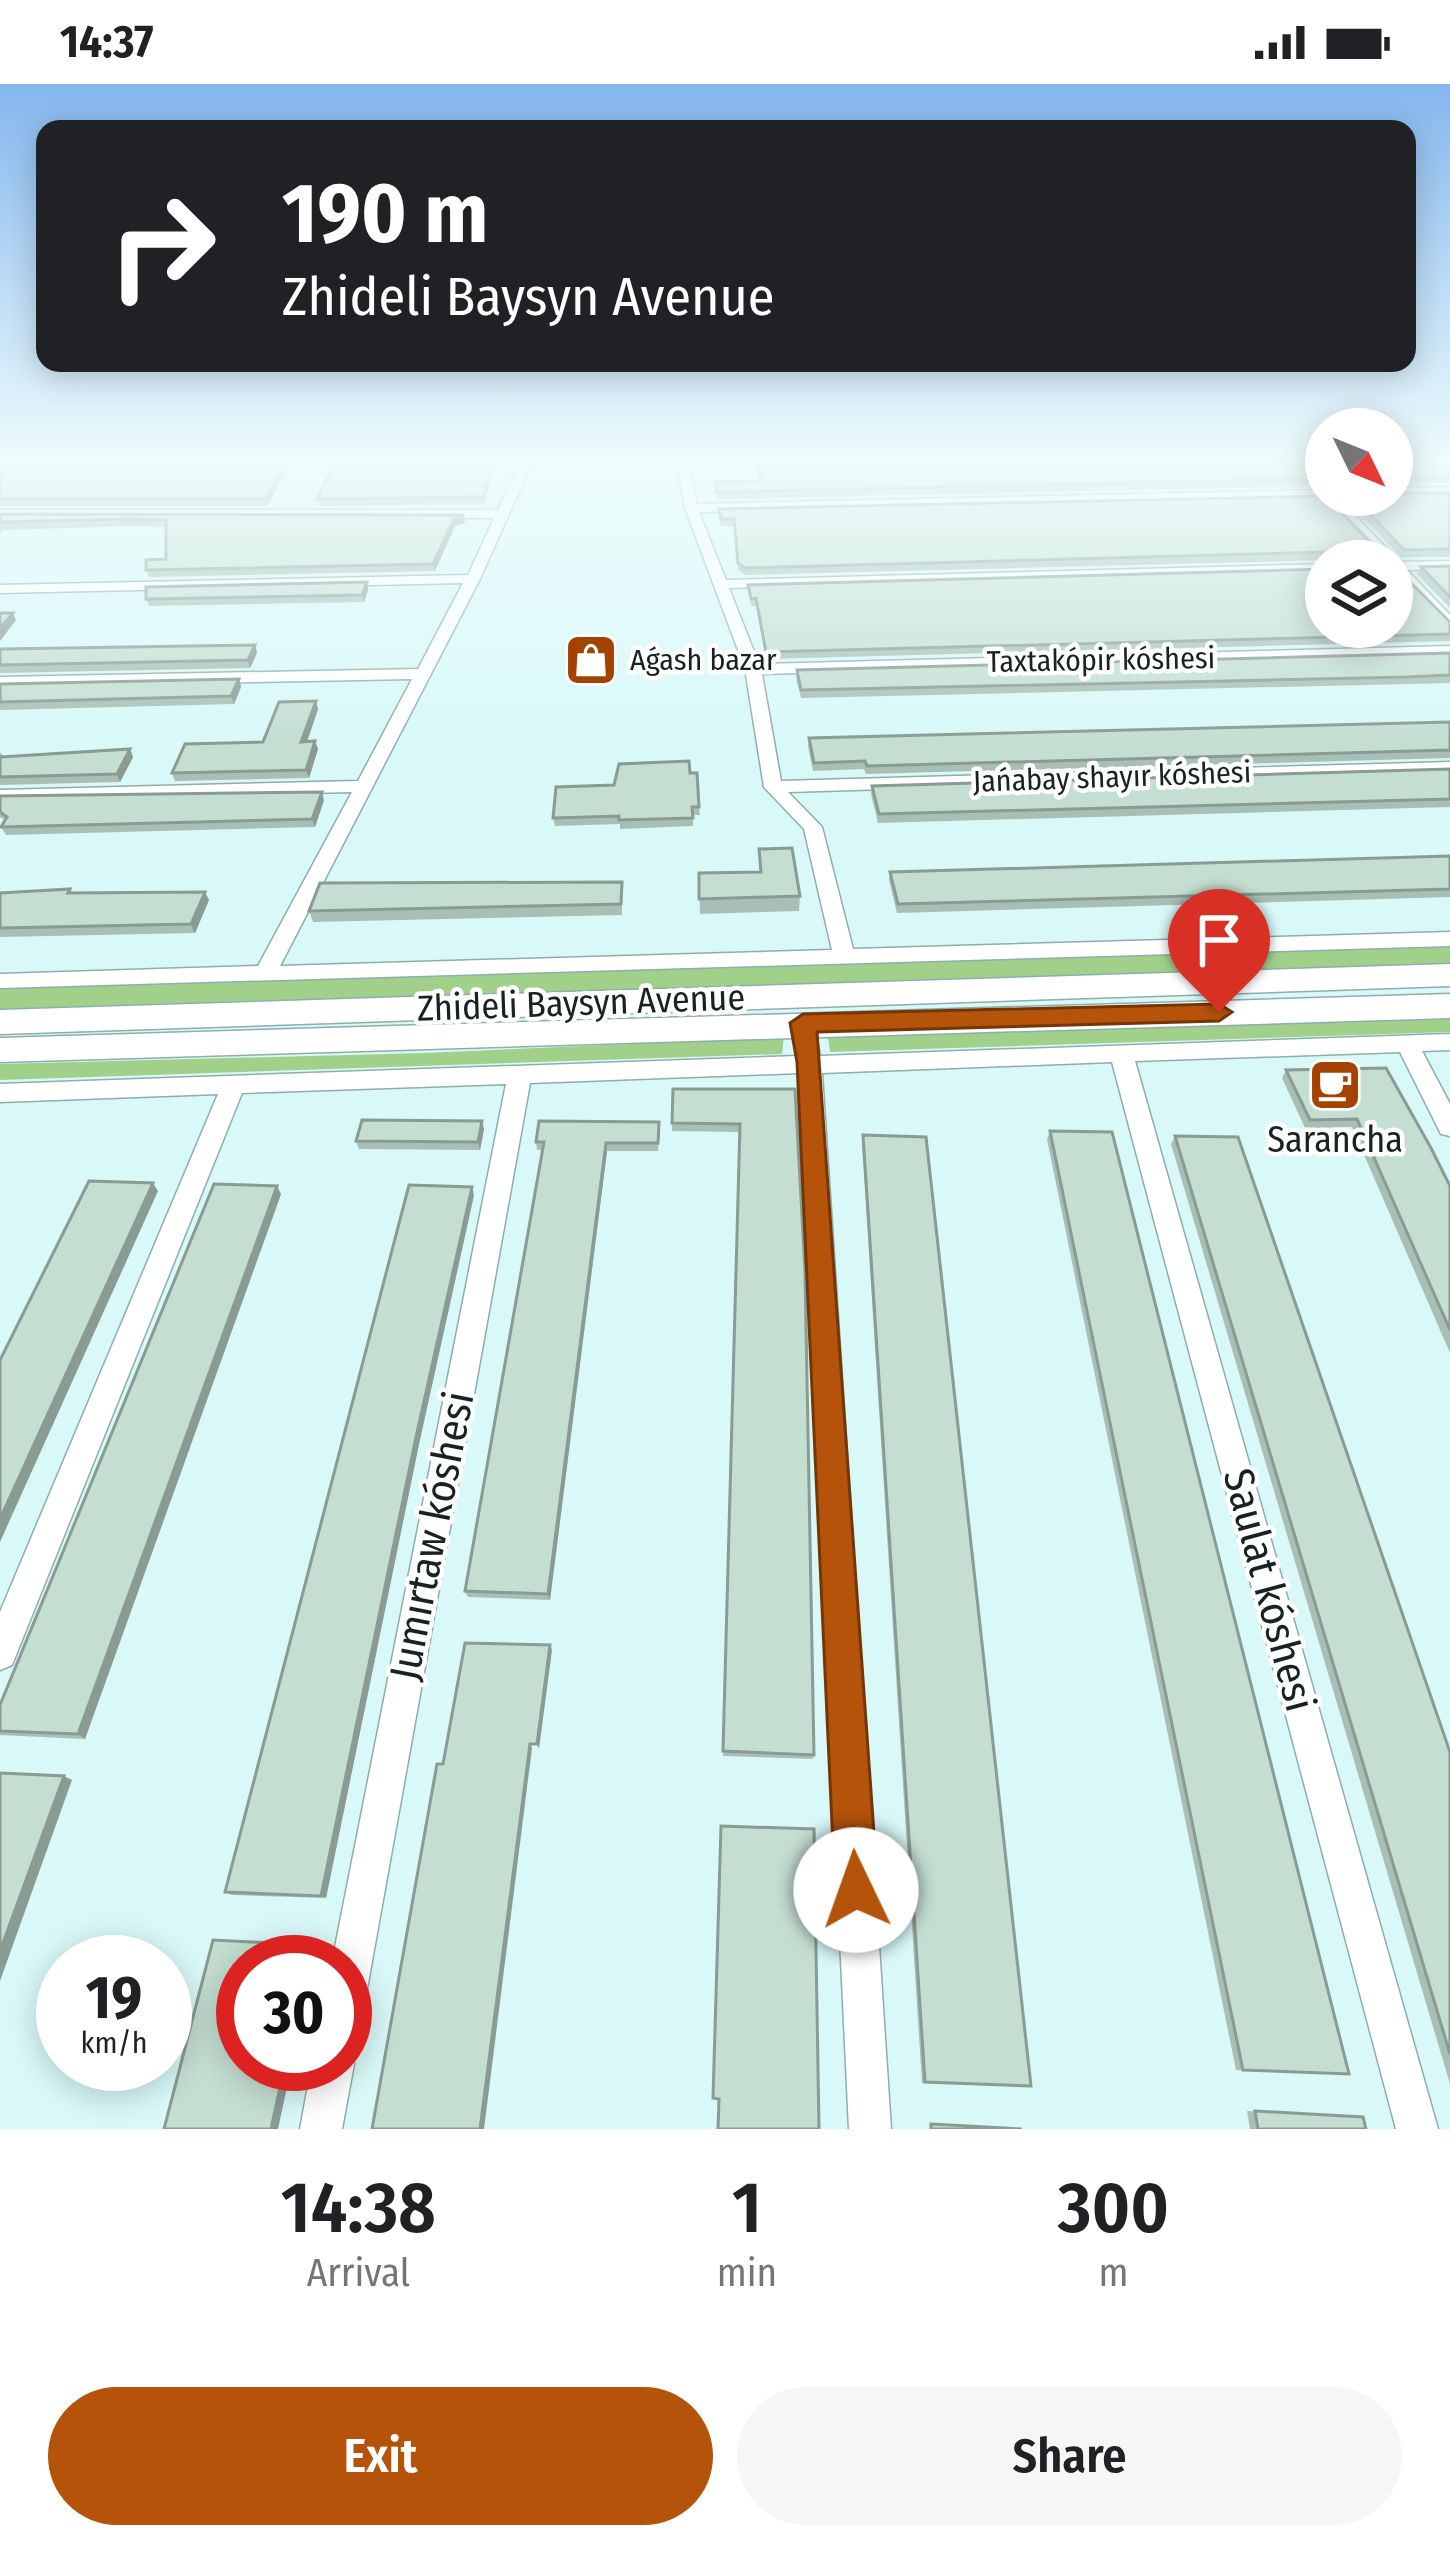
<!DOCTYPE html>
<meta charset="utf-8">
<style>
:root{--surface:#fff;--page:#f6f6f6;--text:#202124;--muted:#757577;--accent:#b45309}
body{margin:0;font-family:"Fira Sans Condensed",sans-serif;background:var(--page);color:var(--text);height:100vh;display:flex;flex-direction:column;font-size:45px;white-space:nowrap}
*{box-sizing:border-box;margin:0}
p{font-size:39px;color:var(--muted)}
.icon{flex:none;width:66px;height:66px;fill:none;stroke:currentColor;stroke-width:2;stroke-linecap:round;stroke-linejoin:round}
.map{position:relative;height:2045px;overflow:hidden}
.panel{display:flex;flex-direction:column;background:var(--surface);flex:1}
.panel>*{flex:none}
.guide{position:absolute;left:36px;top:36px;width:1380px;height:252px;border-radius:24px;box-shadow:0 6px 30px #0003;background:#202124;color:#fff;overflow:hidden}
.needle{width:78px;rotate:133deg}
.controls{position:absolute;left:1305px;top:324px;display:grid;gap:24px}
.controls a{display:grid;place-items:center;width:108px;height:108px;border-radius:50%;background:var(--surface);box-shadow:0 6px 30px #0003;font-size:60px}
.speed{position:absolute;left:36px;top:1851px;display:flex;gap:24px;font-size:60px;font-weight:700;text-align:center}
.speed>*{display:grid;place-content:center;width:156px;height:156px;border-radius:50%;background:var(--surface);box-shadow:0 6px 30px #0003;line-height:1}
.speed small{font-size:30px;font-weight:400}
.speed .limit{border:18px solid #d22;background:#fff;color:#111}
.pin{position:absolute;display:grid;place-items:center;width:102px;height:102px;color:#fff;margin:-123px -51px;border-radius:50% 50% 50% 0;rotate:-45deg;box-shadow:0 0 12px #0007}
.pin .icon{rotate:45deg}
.me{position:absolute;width:132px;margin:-66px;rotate:357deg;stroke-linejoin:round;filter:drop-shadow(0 0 9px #0008)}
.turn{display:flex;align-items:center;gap:42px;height:252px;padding:0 48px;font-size:54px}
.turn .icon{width:156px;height:156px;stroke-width:2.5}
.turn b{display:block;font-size:84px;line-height:102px}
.eta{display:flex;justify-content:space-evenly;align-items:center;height:204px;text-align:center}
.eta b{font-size:72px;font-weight:600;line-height:84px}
.button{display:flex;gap:24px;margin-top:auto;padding:24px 48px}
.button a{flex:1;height:138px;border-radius:72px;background:var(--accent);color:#fff;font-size:48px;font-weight:600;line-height:138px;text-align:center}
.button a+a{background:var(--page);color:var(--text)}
.status{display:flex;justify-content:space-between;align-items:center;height:84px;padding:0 60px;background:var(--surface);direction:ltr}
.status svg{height:33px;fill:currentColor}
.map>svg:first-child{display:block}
.green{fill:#a1d08b}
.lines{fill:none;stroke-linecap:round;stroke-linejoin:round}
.minor-casing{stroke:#90adad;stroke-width:3}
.primary-casing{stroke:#90adad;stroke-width:3}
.minor{fill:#fff;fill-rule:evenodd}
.primary{fill:#fff;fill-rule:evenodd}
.wall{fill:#a9bfb5}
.shaded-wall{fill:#899b93}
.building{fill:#c4ded2;stroke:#899b93;stroke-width:3}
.route{fill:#b45309;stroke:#753606;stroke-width:3}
.labels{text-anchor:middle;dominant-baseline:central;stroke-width:9;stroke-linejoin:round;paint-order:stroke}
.far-poi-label{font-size:30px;fill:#172222;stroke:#fefefe;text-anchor:start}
.far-street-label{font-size:30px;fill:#172222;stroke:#fefefe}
.street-label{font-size:36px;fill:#172222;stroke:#fefefe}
.poi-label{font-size:36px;fill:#172222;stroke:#fefefe}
.near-street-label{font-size:42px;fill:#172222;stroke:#fefefe}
</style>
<div class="status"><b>14:37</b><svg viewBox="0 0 49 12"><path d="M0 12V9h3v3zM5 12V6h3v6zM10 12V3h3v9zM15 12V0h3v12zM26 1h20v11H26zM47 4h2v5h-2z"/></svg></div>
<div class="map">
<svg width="1450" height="2045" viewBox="0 0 1450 2045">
<rect width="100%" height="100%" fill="#d9f8f8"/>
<g class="green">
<path d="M1450 863V880L0 925V903Z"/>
<path d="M1450 934V948L830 968 828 953Z"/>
<path d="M784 953 782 970 0 996V980L424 969Z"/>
</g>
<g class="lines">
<g class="minor-casing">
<g id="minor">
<path d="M522 374H534L480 495 280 882 832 866 804 745 764 703 745 585 685 424 676 374H688L697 420 1317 406 1288 374H1301L1326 401V411H1336L1399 478 1450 477V485L1407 486 1450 531V545L1392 487V477H1383L1324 414 699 428 726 496 1326 480V488L729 504 759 580 1450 562V572L762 590 781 697 1450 678V688L788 708 822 743 853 865 1450 848V862L0 904V890L258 882 352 708 0 716V706L358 697 412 595 0 603V593L418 585 463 499 0 509V501L468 491 494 434H0V426H498Z"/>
<path d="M1450 403V411L1392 412 1389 411 1392 404Z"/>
<path d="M803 931 814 939 820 972 1450 950V966L1422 967 1450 1020V1052L1441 1050 1400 968 1135 977 1438 2045H1396L1112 978 822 989 891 2045H849L799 989 530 999 365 1916 359 1930 345 1936V1878H332L506 1000 242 1009 12 1581 0 1586V1528L218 1010 0 1018V1000L797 972 792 939Z"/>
<path d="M345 1964 354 1980 342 2045H300L312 1980H345Z"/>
</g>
</g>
<g class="primary-casing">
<g id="primary">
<path d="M1450 880V902L0 950V926Z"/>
<path d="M1450 910V934L0 978V954Z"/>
</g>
</g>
<use href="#minor" class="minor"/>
<use href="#primary" class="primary"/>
</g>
<g class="wall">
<path d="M0 374H294L267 422H0Z"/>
<path d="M755 374H1292L1310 395 1307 402 717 415 715 398 759 397Z"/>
<path d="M1306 374H1326V395Z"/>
<path d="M1392 374H1450V398L1392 400Z"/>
<path d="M487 376H493L494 382 484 420 319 422 317 415Z"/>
<path d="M1394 409H1450V473H1401L1342 411H1392Z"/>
<path d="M1325 412 1389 477 1326 476 745 491 738 486 734 442H721L719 432V425Z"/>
<path d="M0 430 465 439 455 442 435 487 149 493 146 486 166 475V443L134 442 3 446 0 449Z"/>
<path d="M1450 482V524L1417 490 1421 483Z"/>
<path d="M367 498 368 506 364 518 149 522 146 515Z"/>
<path d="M748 501 1450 538V557L766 575 756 522H751Z"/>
<path d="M255 561 257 569 250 584 0 589V566Z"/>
<path d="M1450 569V599L801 614 796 594 797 586Z"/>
<path d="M239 595 241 603 234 620 0 626V600Z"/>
<path d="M318 625 307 658 315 657 318 665 309 694 175 697 172 689 263 658Z"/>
<path d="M1450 638V674L866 690 864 685 813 687 808 662 809 654Z"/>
<path d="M130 665 133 673 120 698 0 701V668L3 672Z"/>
<path d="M1450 685V723L878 739 871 710 872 702Z"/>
<path d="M690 689 699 723 700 731H693V742L620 745V740L555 742 553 734 614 701Z"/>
<path d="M0 712 324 716 315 743 6 751 1 743 5 736 0 733Z"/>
<path d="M759 765 800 812 799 827 700 830 699 789 760 788Z"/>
<path d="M1450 772V813L897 829 889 796 890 788Z"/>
<path d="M622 798V831L313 838 309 827Z"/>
<path d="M70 805 72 809 209 816 195 849 0 853V809Z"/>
<path d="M1286 986 1450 1102V1269L1352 1043 1305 1044 1282 994Z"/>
<path d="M795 1005 814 1671 813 1675 723 1672 740 1048 672 1047V1039Z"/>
<path d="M484 1045 480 1066 359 1065 356 1057Z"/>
<path d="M660 1046 658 1067H607L550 1516 468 1513 465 1507 543 1066H537L536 1058Z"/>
<path d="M1050 1047 1349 1990 1236 1986 1047 1055Z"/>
<path d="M863 1051 1031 2002 922 1999 862 1059Z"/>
<path d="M1175 1052 1450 1668V2000L1171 1060Z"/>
<path d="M281 1110 85 1655 0 1651V1621Z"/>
<path d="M474 1111 419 1360 326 1814 232 1811 225 1808Z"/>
<path d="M1247 2027 1363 2033 1366 2045H1250Z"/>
</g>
<g class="shaded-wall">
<path d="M288 374H294L267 422 265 415Z"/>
<path d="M493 376 494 382 484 420 483 413Z"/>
<path d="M464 431 465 439 455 442 435 487 433 480 454 435Z"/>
<path d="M367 498 368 506 364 518 362 511Z"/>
<path d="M13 529 16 536 0 557V544Z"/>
<path d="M255 561 257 569 250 584 248 576Z"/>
<path d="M239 595 241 603 234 620 231 612Z"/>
<path d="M316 617 318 625 304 666 301 658Z"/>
<path d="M315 657 318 665 309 694 306 686Z"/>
<path d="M130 665 133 673 120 698 117 690Z"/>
<path d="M322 708 324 716 315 743 312 735Z"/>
<path d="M205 808 209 816 195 849 191 840Z"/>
<path d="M482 1037 484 1045 480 1066 478 1058Z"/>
<path d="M606 1059 607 1067 550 1516 548 1510Z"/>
<path d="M153 1099 158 1107 0 1458V1435Z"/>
<path d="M277 1102 281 1110 85 1655 78 1650Z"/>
<path d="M472 1103 474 1111 419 1360 326 1814 321 1812 416 1353Z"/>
<path d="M550 1561 552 1566 539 1665 537 1660Z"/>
<path d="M530 1660 532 1664 484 2045H480Z"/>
<path d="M64 1692 72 1696 0 1897V1867Z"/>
<path d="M311 1861 317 1863 314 1878H308Z"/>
<path d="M285 1980H292L278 2045H271Z"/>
</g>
<g class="building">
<path d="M0 374H288L265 415H0Z"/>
<path d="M337 374H484V376H493L483 413 317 415Z"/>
<path d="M756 374H1292L1310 395 716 408 715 398 761 397Z"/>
<path d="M1315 374H1326V385Z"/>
<path d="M1392 374H1450V392L1395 393 1392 396Z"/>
<path d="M1392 407 1394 409H1450V465L1404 466 1352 411H1392Z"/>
<path d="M1325 412 1389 477H1332L1333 473 1329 468 745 484 738 479 734 435H721L719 425Z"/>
<path d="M0 430 464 431 454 435 433 480 146 486V476L166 475V436L131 435 0 438Z"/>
<path d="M1392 480 1450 538V550L766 568 756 514 751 515 748 501 1326 485V543H1392Z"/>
<path d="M1450 482V513L1421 483Z"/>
<path d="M367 498 362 511 146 515V503Z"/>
<path d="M0 529H13L0 544Z"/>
<path d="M255 561 248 576 0 581V565Z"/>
<path d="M1450 569V591L1406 593 801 606 797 586Z"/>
<path d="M239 595 231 612 0 618V600Z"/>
<path d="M316 617 301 658 315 657 306 686 172 689 185 660 263 658 279 618Z"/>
<path d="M1450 638V666L867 682 865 677 814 679 809 654Z"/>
<path d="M130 665 117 690 0 693V673Z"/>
<path d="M689 677 690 689H697L699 723H692L693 734 619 736V732L553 734 556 703 614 701 619 680Z"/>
<path d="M1450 685V715L879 730 872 702Z"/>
<path d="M322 708 312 735 1 743 7 733 0 728V712Z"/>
<path d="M792 764 800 812 699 815V789L761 788 759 765Z"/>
<path d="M1450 772V805L898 820 890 788Z"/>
<path d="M622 798 621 820 309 827 320 799Z"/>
<path d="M70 805 68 809 205 808 191 840 0 844V809Z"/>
<path d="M1386 984 1431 1064 1450 1102V1246L1357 1035 1310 1036 1286 986Z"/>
<path d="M673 1005H795L805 1187 814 1671 723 1667 740 1040 672 1039Z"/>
<path d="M362 1036 482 1037 478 1058 356 1057Z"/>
<path d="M539 1037 659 1038 658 1059H606L548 1510 465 1507 544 1058H536Z"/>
<path d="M1050 1047 1112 1048 1349 1990 1243 1986Z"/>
<path d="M863 1051 926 1053 1031 2002 925 1998Z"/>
<path d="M1175 1052 1238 1053 1450 1668V1970Z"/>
<path d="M89 1097 153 1099 0 1435V1276Z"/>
<path d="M214 1100 277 1102 78 1650 0 1647V1621Z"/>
<path d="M409 1101 472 1103 416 1353 321 1812 225 1808Z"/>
<path d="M465 1559 550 1561 537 1660H530L480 2045H372L437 1680H443Z"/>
<path d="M0 1689 64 1692 0 1867Z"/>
<path d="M721 1742 814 1745 819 2045H718L719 2015 713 2014Z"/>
<path d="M213 1856 311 1861 308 1878H243V1980H285L271 2045H164Z"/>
<path d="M1255 2027 1363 2033 1366 2045H1258Z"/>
<path d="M931 2040 1022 2045H931Z"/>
</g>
<linearGradient id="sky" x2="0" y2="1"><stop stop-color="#84b6ee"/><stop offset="0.57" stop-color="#eefcfc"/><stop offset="1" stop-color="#eefcfc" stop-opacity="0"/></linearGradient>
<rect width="1450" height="661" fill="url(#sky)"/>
<path class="route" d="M1219 920 1232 928 1219 937 817 948 878 1806 872 1822 856 1828 841 1822 835 1806 797 978 790 939 803 930Z"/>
<defs>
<g id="shop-square" transform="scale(2.7)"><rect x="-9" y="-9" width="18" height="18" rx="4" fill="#a44200" stroke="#fefefe"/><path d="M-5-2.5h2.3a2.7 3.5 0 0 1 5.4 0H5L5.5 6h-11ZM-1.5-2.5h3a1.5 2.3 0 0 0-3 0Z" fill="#fff"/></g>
<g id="cafe-square" transform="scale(2.7)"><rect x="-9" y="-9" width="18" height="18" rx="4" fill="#a44200" stroke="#fefefe"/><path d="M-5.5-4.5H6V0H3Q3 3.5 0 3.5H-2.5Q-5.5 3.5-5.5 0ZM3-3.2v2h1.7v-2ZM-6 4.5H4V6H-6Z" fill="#fff"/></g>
</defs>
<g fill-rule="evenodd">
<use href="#shop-square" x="591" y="576"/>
<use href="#cafe-square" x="1335" y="1001"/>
</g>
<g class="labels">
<g class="far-poi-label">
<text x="630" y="576">Aǵash bazar</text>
</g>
<g class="far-street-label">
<text transform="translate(1101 576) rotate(-1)">Taxtakópir kóshesi</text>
<text transform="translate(1112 693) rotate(-2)">Jańabay shayır kóshesi</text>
</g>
<g class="street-label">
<text transform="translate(581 919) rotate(-2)">Zhideli Baysyn Avenue</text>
</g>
<g class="poi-label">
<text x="1335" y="1056">Sarancha</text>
</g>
<g class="near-street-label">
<text transform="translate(432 1452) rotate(-79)">Jumırtaw kóshesi</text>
<text transform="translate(1269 1506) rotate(75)">Saulat kóshesi</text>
</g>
</g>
</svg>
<div class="controls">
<a><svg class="needle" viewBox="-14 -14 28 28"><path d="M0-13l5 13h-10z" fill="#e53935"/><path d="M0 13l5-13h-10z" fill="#757577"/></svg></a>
<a><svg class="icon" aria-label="layers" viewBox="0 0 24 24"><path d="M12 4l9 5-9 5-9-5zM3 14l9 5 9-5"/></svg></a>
</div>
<div class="speed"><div>19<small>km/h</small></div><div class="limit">30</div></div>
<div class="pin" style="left:1219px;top:928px;background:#d93025"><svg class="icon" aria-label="arrive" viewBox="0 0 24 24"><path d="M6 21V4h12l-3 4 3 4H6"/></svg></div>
<svg class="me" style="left:856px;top:1806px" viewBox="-20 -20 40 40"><circle r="19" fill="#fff"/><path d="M0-13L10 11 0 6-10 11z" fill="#b45309"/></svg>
<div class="guide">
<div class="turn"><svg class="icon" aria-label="right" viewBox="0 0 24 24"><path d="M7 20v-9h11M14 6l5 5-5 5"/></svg><div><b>190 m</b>Zhideli Baysyn Avenue</div></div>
</div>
</div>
<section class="panel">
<div class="eta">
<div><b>14:38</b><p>Arrival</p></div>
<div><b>1</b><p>min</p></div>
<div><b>300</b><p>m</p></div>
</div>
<div class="button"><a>Exit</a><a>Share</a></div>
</section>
